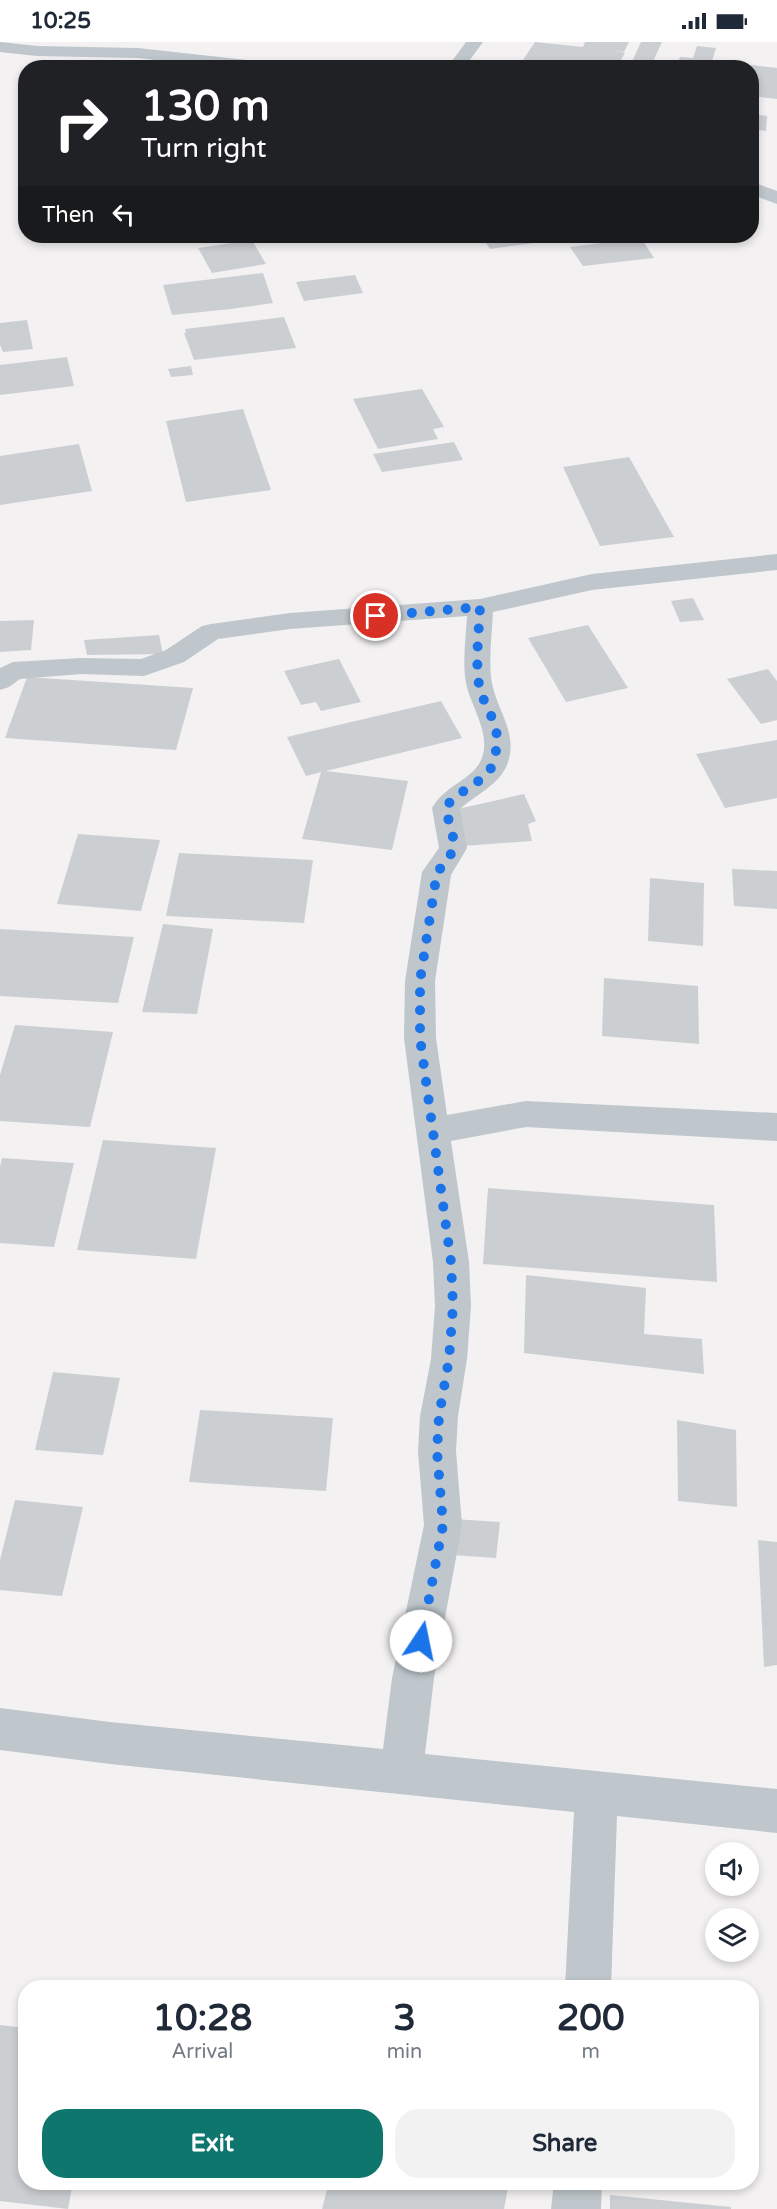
<!DOCTYPE html>
<style>
:root{--surface:#fff;--page:#f2f2f3;--text:#1f2937;--muted:#747a83;--accent:#0f766e}
body{margin:0;font-family:"Varela Round",sans-serif;background:var(--page);color:var(--text);height:100vh;display:flex;flex-direction:column;font-size:22px;white-space:nowrap}
*{box-sizing:border-box;margin:0}
p{font-size:20px;color:var(--muted)}
.icon{flex:none;width:33px;height:33px;fill:none;stroke:currentColor;stroke-width:2;stroke-linecap:round;stroke-linejoin:round}
.map{position:relative;flex:1;overflow:hidden}
.side{position:absolute;left:18px;top:1938px;width:741px;height:210px;display:flex;flex-direction:column;background:var(--surface);border-radius:24px;box-shadow:0 3px 9px #0003}
.side>*{flex:none}
.hud{position:absolute;left:18px;top:18px;width:741px;height:183px;border-radius:24px;box-shadow:0 3px 9px #0003;background:#202124;color:#fff;overflow:hidden}
.controls{position:absolute;left:705px;top:1800px;display:grid;gap:12px}
.controls a{display:grid;place-items:center;width:54px;height:54px;border-radius:50%;background:var(--surface);box-shadow:0 3px 9px #0003;font-size:30px}
.pin{position:absolute;display:grid;place-items:center;width:51px;height:51px;color:#fff;margin:-26px;border:3px solid #fff;border-radius:50%;box-shadow:0 2px 6px #0007}
.me{position:absolute;width:66px;margin:-33px;rotate:11deg;stroke-linejoin:round;filter:drop-shadow(0 0 4px #0008)}
.turn{display:flex;align-items:center;gap:21px;height:126px;padding:0 24px;font-size:27px}
.turn .icon{width:78px;height:78px;stroke-width:2.5}
.turn b{display:block;font-size:42px;line-height:51px}
.then{display:flex;align-items:center;height:57px;padding:0 24px;background:#0003;gap:12px;font-size:22px}
.eta{display:flex;justify-content:space-evenly;align-items:center;height:102px;text-align:center}
.eta b{font-size:36px;font-weight:700;line-height:42px}
.cta{display:flex;gap:12px;margin-top:auto;padding:12px 24px}
.cta a{flex:1;height:69px;border-radius:24px;background:var(--accent);color:#fff;font-size:24px;font-weight:700;line-height:69px;text-align:center}
.cta a+a{background:var(--page);color:var(--text)}
.status{display:flex;justify-content:space-between;align-items:center;height:42px;padding:0 30px;background:var(--surface);direction:ltr}
.status svg{height:16px;fill:currentColor}
.map>svg:first-child{display:block}
.building{fill:#cccfd2}
.lines{fill:none;stroke-linecap:round;stroke-linejoin:round}
.minor{fill:#bfc7cc;fill-rule:evenodd}
.route{stroke:#1a73e8;stroke-width:10;stroke-dasharray:0 18}
</style>
<div class="status"><b>10:25</b><svg viewBox="0 0 49 12"><path d="M0 12V9h3v3zM5 12V6h3v6zM10 12V3h3v9zM15 12V0h3v12zM26 1h20v11H26zM47 4h2v5h-2z"/></svg></div>
<div class="map">
<svg width="777" height="2167" viewBox="0 0 777 2167">
<rect width="100%" height="100%" fill="#f3f1f2"/>
<g class="building">
<path d="M535 0 583 5 585 0H629L624 10 612 8 625 11 617 24 612 23 611 26H543L546 21 523 18Z"/>
<path d="M641 0H662L650 26 630 24Z"/>
<path d="M697 4 716 6 710 26H676L680 15 693 16Z"/>
<path d="M750 23 777 26V57L752 54Z"/>
<path d="M752 72 767 74 766 89 752 87Z"/>
<path d="M481 194H578V195L490 207Z"/>
<path d="M641 196 654 216 583 224 570 205Z"/>
<path d="M252 198 266 222 212 231 198 206Z"/>
<path d="M263 231 273 261 231 267 172 273 163 243Z"/>
<path d="M355 233 363 251 304 259 296 240Z"/>
<path d="M284 275 296 306 194 318 184 291H186L185 287Z"/>
<path d="M27 278 33 307 3 310 0 303V281Z"/>
<path d="M67 315 74 344 0 353V323Z"/>
<path d="M191 324 193 333 171 335 168 327Z"/>
<path d="M422 347 444 385 433 387 438 397 378 407 353 357Z"/>
<path d="M243 367 271 448 186 460 166 379Z"/>
<path d="M454 400 463 418 382 430 373 412Z"/>
<path d="M79 402 92 449 0 463V414Z"/>
<path d="M629 415 674 495 600 504 563 425Z"/>
<path d="M693 556 704 578 680 580 671 559Z"/>
<path d="M34 578 31 608 0 610V579Z"/>
<path d="M588 583 628 646 566 660 528 596Z"/>
<path d="M159 593 163 612 87 613 84 598Z"/>
<path d="M339 617 361 660 321 669 316 660 301 663 284 629Z"/>
<path d="M768 627 777 639V678L761 682 727 637Z"/>
<path d="M27 635 193 646 176 708 5 696Z"/>
<path d="M441 659 462 696 326 729 408 739 392 808 302 797 321 730 306 734 287 695Z"/>
<path d="M777 698V756L725 766 696 712Z"/>
<path d="M524 752 536 779 528 782 532 799 463 804 453 768Z"/>
<path d="M78 792 160 798 141 869 57 862Z"/>
<path d="M179 811 313 818 304 881 166 874Z"/>
<path d="M732 827 777 829V867L734 864Z"/>
<path d="M650 836 704 841 703 904 648 899Z"/>
<path d="M163 882 213 887 197 972 142 970Z"/>
<path d="M0 887 134 895 118 961 0 954Z"/>
<path d="M604 936 698 944 699 1002 602 994Z"/>
<path d="M15 983 113 990 90 1085 0 1079V1033Z"/>
<path d="M103 1098 216 1106 196 1217 77 1208Z"/>
<path d="M2 1116 74 1121 54 1205 0 1201V1125Z"/>
<path d="M488 1146 714 1163 717 1240 483 1222Z"/>
<path d="M526 1233 646 1246 644 1292 702 1297 704 1332 524 1311Z"/>
<path d="M53 1330 120 1336 103 1413 35 1408Z"/>
<path d="M200 1368 333 1376 326 1449 189 1440Z"/>
<path d="M677 1378 736 1388 737 1465 678 1459Z"/>
<path d="M15 1458 83 1465 62 1554 0 1548V1518Z"/>
<path d="M453 1477 500 1480 496 1516 451 1513Z"/>
<path d="M758 1498 777 1500V1623L764 1625Z"/>
<path d="M0 1983 26 1986V2140H73L68 2167 0 2159Z"/>
<path d="M329 2140H509L504 2167H322Z"/>
<path d="M610 2153 731 2165V2167H610Z"/>
</g>
<g class="lines">
<g class="minor">
<path d="M0 0 37 4 138 6 273 21 281 26H222L138 16 37 14 0 10Z"/>
<path d="M466 0H483L464 26H447Z"/>
<path d="M752 140 777 149V162L752 153Z"/>
<path d="M777 512V528L592 548 493 570C492 592 489 613 491 635 494 666 520 690 507 723 498 744 475 753 460 767L467 806 451 833 435 939 436 996 447 1073 526 1059 777 1071V1099L526 1085 451 1099 469 1220 471 1264 467 1317 458 1374 456 1409 462 1483 434 1636 425 1712 777 1747V1791L617 1774 611 1946H565L574 1770 110 1722 0 1708V1666L110 1680 383 1707 392 1636 424 1483 418 1409 420 1374 431 1317 435 1264 433 1220 404 996 405 939 422 830 439 806 432 766C444 745 468 739 479 722 496 694 467 662 465 634 463 614 466 594 467 574L290 587 218 597 184 620 144 634 81 632 20 637 9 645 0 648V626L13 620 81 616 141 617 166 608 202 584 211 582 290 571 480 557 592 532Z"/>
<path d="M554 2140H602L601 2167H551Z"/>
</g>
</g>
<g class="lines">
<path class="route" d="M376 574 480 565C479 588 476 612 478 634 480 667 504 678 495 713 494 717 493 723 491 726 480 743 457 749 446 765 451 798 464 802 437 830L420 939V996L451 1220 453 1264 449 1317 439 1374 437 1409 443 1483 421 1599"/>
</g>
</svg>
<div class="controls">
<a><svg class="icon" aria-label="sound" viewBox="0 0 24 24"><path d="M4 9h4l5-4v14l-5-4H4zM17 9q2 3 0 6"/></svg></a>
<a><svg class="icon" aria-label="layers" viewBox="0 0 24 24"><path d="M12 4l9 5-9 5-9-5zM3 14l9 5 9-5"/></svg></a>
</div>
<div class="pin" style="left:376px;top:574px;background:#d93025"><svg class="icon" aria-label="arrive" viewBox="0 0 24 24"><path d="M6 21V4h12l-3 4 3 4H6"/></svg></div>
<svg class="me" style="left:421px;top:1599px" viewBox="-20 -20 40 40"><circle r="19" fill="#fff"/><path d="M0-13L10 11 0 6-10 11z" fill="#1a73e8"/></svg>
<div class="hud">
<div class="turn"><svg class="icon" aria-label="right" viewBox="0 0 24 24"><path d="M7 20v-9h11M14 6l5 5-5 5"/></svg><div><b>130 m</b>Turn right</div></div>
<div class="then">Then<svg class="icon" aria-label="left" viewBox="0 0 24 24"><path d="M17 20v-9H6M10 6l-5 5 5 5"/></svg></div>
</div>
<section class="side">
<div class="eta">
<div><b>10:28</b><p>Arrival</p></div>
<div><b>3</b><p>min</p></div>
<div><b>200</b><p>m</p></div>
</div>
<div class="cta"><a>Exit</a><a>Share</a></div>
</section>
</div>
